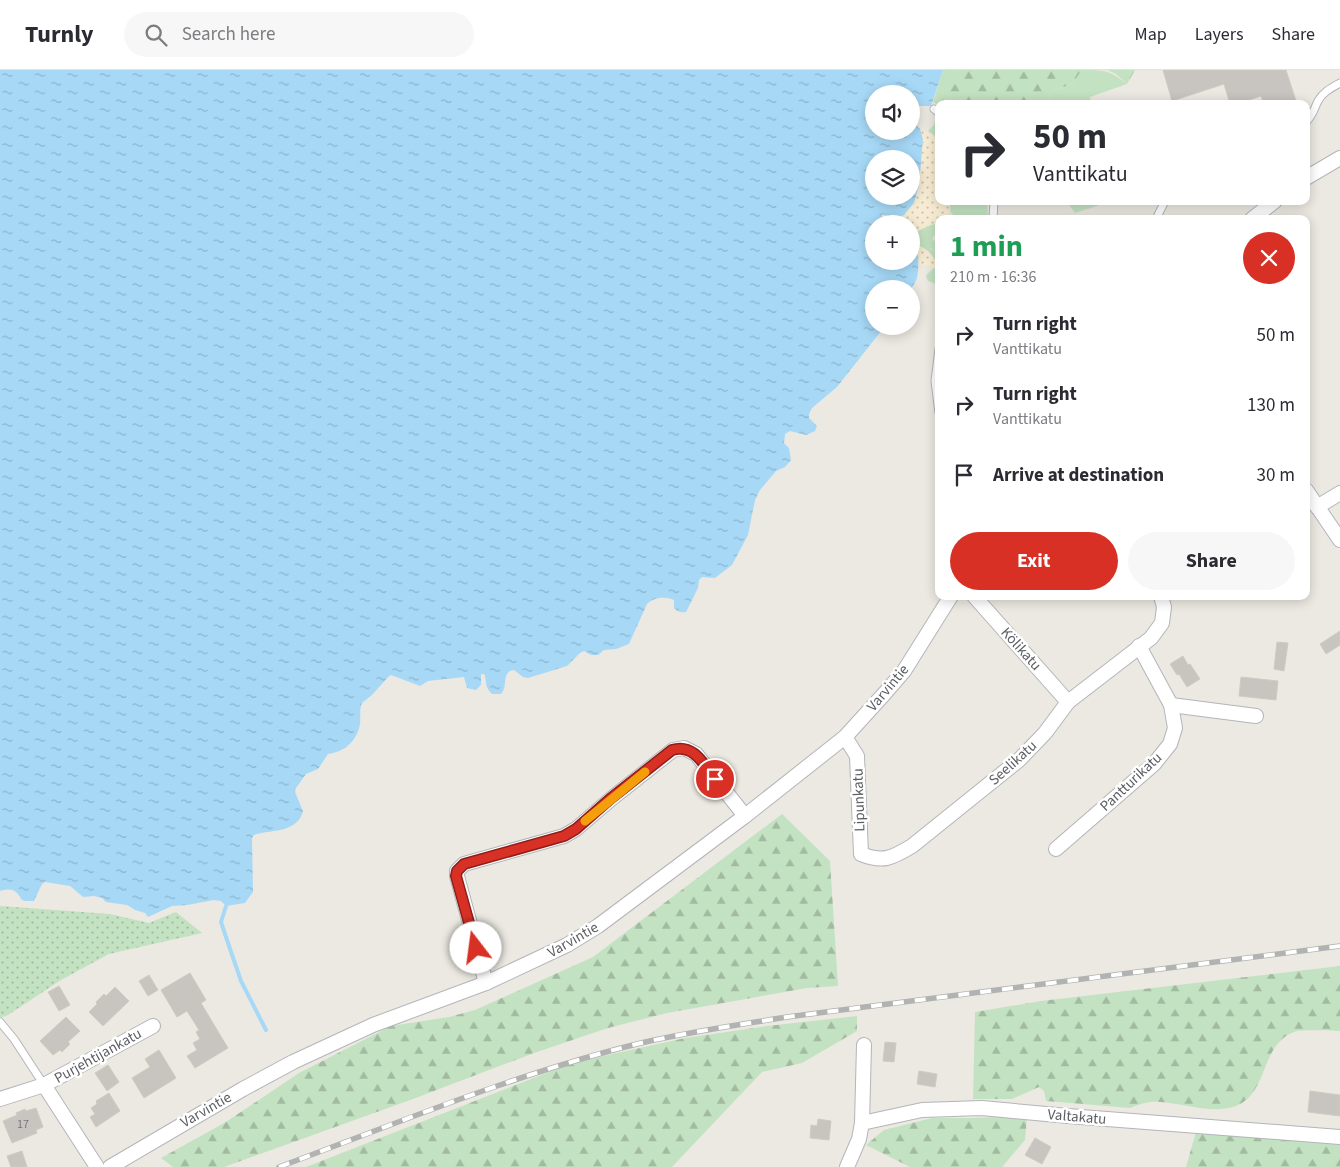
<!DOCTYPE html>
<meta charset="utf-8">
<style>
:root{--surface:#fff;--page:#f7f7f7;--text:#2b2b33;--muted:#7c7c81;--line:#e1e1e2;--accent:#d93025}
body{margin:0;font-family:"Source Sans 3",sans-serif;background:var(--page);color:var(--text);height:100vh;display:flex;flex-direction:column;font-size:19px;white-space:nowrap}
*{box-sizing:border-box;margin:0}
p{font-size:16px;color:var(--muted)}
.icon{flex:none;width:28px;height:28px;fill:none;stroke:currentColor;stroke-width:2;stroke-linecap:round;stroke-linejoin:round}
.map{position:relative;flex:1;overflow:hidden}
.details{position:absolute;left:935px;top:145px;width:375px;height:385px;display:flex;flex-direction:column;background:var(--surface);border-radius:10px;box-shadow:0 2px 12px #0003}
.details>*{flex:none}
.banner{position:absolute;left:935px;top:30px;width:375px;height:105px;border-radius:10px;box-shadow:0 2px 12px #0003;background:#fff;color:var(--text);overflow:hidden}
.buttons{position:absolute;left:865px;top:15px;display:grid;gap:10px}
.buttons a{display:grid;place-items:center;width:55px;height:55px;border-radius:50%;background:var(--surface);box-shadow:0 2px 12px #0003;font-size:25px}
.pin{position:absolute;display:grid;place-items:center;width:42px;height:42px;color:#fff;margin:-21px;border:2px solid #fff;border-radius:50%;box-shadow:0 1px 5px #0007}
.me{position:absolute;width:55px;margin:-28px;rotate:345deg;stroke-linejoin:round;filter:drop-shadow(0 0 4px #0008)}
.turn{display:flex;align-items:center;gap:18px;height:105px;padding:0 15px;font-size:22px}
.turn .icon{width:65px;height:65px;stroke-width:2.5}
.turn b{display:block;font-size:35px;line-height:42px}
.round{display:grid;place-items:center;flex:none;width:52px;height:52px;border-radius:26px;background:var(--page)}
.headline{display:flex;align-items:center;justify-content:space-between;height:85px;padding:0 15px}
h1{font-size:30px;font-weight:700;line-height:38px;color:#1e9e55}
.primary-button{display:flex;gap:10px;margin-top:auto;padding:10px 15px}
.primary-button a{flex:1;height:58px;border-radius:30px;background:var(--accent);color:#fff;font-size:20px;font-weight:700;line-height:58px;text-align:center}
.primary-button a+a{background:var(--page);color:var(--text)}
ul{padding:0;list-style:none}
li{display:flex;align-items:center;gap:15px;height:70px;padding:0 15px}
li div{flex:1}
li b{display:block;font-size:19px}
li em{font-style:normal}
header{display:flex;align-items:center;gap:30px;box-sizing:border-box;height:70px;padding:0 25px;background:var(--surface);border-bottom:1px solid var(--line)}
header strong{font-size:24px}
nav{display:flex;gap:28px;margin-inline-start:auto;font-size:18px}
.search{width:350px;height:45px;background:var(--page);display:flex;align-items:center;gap:12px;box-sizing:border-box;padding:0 18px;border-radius:28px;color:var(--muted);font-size:19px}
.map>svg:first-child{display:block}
.green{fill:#c3e2c1}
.forest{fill:url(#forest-firs)}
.sand{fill:url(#sand-dots)}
.park{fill:url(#park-dots)}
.water{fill:url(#water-ripples);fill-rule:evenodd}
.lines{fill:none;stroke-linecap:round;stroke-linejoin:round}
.stream{stroke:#a7d9f7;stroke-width:4}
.building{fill:#c8c4c0;stroke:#d0cbc1}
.lane-casing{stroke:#b3b5b9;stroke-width:9}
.street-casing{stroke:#b3b5b9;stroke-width:16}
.lane{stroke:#fff;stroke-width:7}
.street{stroke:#fff;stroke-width:14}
.rail-casing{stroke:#b1b2b2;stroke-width:5.5}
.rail{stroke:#fff;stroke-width:4;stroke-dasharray:11;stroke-linecap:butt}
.route-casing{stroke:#8d1f18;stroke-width:12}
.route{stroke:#d93025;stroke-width:9}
.slow{stroke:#f59e0b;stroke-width:9}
.labels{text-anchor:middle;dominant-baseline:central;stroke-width:5;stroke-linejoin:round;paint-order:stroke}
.number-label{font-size:12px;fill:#76787a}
.street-label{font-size:15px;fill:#5b5e62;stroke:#fff}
</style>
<header>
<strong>Turnly</strong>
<div class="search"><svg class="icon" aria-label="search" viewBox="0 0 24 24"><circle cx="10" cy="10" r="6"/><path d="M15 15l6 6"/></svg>Search here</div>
<nav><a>Map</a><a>Layers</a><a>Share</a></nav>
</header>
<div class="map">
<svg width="1340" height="1097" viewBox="0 0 1340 1097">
<defs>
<pattern id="forest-firs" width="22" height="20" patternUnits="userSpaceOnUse" patternTransform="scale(1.25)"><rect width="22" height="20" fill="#c3e2c1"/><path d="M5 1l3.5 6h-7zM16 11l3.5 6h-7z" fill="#a1baa0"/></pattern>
<pattern id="sand-dots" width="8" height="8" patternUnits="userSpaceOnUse" patternTransform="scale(1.25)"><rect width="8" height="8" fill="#f7ecd3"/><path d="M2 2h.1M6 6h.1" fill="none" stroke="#cbc2af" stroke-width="1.8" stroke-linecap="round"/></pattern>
<pattern id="park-dots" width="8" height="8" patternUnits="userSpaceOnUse" patternTransform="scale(1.25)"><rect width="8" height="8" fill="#c3e2c1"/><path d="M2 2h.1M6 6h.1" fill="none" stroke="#a1baa0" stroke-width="1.8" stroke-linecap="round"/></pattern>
<pattern id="water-ripples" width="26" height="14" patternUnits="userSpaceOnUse" patternTransform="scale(1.25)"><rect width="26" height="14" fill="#a7d9f7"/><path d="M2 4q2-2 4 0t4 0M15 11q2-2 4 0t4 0" fill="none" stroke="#8bb3cb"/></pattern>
</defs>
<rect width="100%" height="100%" fill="#ece9e2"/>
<g class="green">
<path d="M943 0H957L939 36 933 32Z"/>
<path d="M1082 0C1105 0 1109 0 1127 14L1090 27 1091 34H1047L1051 21 1072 14Z"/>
<path d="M936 46 939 48 938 74 936 67 928 61 934 55Z"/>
<path d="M949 131H985L987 135 988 149H956L950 141Z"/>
<path d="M931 153H939V165L936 163 932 169 939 174V182L930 178 928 181 915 174 917 169 914 163Z"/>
</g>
<g class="forest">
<path d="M957 0H1082L1072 14 1051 21 1047 34H941L945 20Z"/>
<path d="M1107 0H1135L1127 14 1116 4Z"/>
<path d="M1066 131H1112L1075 143Z"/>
<path d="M929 178 939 182V215L928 211 926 207C927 201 934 201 936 195L928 181Z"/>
<path d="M782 744 830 791 838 916 807 918 667 943 608 958 534 983 413 1029 224 1097H173L161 1088 226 1052 299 1003 391 956 449 947 475 940 593 887Z"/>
<path d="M1340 896V961C1330 961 1302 959 1294 962 1262 974 1268 1017 1242 1033 1219 1047 1184 1033 1160 1032 1149 1031 1140 1034 1130 1038L1046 1031 1044 1021 1039 1017 1012 1029H973L975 942 1041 931Z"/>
<path d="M857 946V961L802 993 762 1002 672 1097H306L572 993 685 968 767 956Z"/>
<path d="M1027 1046 1025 1070 1002 1097H910L866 1075 884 1060 932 1048H971Z"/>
<path d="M1196 1062 1340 1074V1097H1186Z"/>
</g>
<g class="sand">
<path d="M920 59 932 64 939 75V131H949C951 138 951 143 945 149H939V153C930 154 924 159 915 162L914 164 911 162V154H903L895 148 904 145 919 115 923 70Z"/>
<path d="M915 174C925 178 931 182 936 192L935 198 917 194V182Z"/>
</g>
<path class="park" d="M0 836 110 844 149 853 176 842 202 863 109 884 61 910 8 945 0 948Z"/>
<path class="water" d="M0 0H943L931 36H911V24H874V61H911V50L920 59 923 69 919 115 914 133 904 145 895 148 882 144V147L888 154H874V191H911V172C920 178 919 198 917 208 916 212 913 215 911 219H874V256H885L837 317 812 338 809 344V348L817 356 815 361 806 365 790 361 785 364 784 373 789 378 791 390 785 397 776 401 760 420 755 430 748 465 732 495 715 508 702 507 699 510 698 518 686 542C680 543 678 542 674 538V530C665 526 654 527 647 534L629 574 616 579 604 580 598 585H591L584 581 580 583 567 596 528 608 523 607 514 600 510 601C502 606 508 617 501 624H492C486 619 486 613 485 605L483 604H481V615L476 620 467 618 464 607 428 611 420 616 391 605 388 607 372 625 362 633C359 640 361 646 360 653 358 670 345 682 328 684L318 699 306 704 296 718 295 722 303 741C297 764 271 759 254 765L252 768 253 822 245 833 226 836 221 831 214 830 187 835 172 836 148 847 145 843 135 840 127 835 106 832 102 828 94 826 83 827 70 816 45 812 42 814 34 831H24L21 829C16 819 11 818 0 821ZM874 89H911V126H874Z"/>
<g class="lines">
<path class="stream" d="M226 836 221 852 227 870 241 911 266 960"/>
</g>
<g class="building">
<path d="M1163 0H1286L1297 34H1264L1261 26 1237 34H1230L1224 14 1172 31Z"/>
<path d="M1340 561V575L1326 584 1320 574Z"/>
<path d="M1277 572 1288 573 1284 601 1274 599Z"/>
<path d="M1183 586 1188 595 1190 594 1200 609 1187 617 1179 604 1177 605 1170 594Z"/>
<path d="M1241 607 1278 611 1276 630 1239 626Z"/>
<path d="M190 903 206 930 201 933 228 978 195 998 187 986 197 980 193 973 200 969 196 962 199 960 187 941 177 947 161 920Z"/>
<path d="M149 905 158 920 148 926 139 911Z"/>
<path d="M59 916 70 935 59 941 48 922Z"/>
<path d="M115 917 129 931 103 956 89 942 97 934 96 932 104 924 106 926Z"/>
<path d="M66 947 80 961 68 972 70 974 62 982 60 980 53 985 40 971Z"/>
<path d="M885 972 896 973 894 992 883 991Z"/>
<path d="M159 980 176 1008 144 1028 132 1008 150 997 145 989Z"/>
<path d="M108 995 119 1012 107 1021 95 1003Z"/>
<path d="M919 1001 937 1004 935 1017 917 1014Z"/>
<path d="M1310 1021 1340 1025V1046L1308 1042Z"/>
<path d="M109 1023 120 1041 96 1057 90 1047 95 1044 91 1038 97 1034 96 1031Z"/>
<path d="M36 1038 43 1057 36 1060 37 1063 12 1073 3 1051 17 1045 16 1043 25 1039 26 1041Z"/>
<path d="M818 1049 831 1051 829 1070 810 1068 811 1055 817 1056Z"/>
<path d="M1035 1068 1051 1077 1042 1094 1025 1085Z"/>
<path d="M22 1081 27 1097H11L7 1086Z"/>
</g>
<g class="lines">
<g class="lane-casing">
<g id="lane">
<path d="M934 39 939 43"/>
<path d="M1306 52C1313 45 1314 39 1318 31 1323 22 1331 18 1340 13"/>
<path d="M993 149 994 131"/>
<path d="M1156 149 1165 131"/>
<path d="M939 279 935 311 939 343"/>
<path d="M0 952 14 969 44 1015"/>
</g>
</g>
<g class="street-casing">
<g id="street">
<path d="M1306 108 1340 88"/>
<path d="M1252 149 1275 131"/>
<path d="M1306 420 1340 470"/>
<path d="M1317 437 1340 423"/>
<path d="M974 526 1068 632"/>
<path d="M1171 635 1256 646"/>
<path d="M845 667 857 686 861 784C883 793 892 788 912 776L1019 690 1045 663 1068 632 1151 568 1162 553 1164 537 1161 526"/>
<path d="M1056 779 1154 694 1170 674 1175 658 1171 635 1139 576"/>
<path d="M486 913 457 806V801L464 794 564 766 576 759 611 729 673 680 684 678 696 684 745 746"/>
<path d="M44 1015 153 956"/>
<path d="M0 1029 44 1015 97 1097"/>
<path d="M862 1053 864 975"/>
<path d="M110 1097 243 1019 293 992 373 955 486 913 567 875 598 856 745 746 845 667 885 623 904 601 951 526"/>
<path d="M847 1097 859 1069 862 1053 922 1040 982 1038 1068 1046 1340 1067"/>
</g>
</g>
<use href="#lane" class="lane"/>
<use href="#street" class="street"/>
<g class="rail-casing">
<path id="rail" d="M279 1097C398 1053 517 1003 641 973 689 962 738 955 787 947L1340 876"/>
</g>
<use href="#rail" class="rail"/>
</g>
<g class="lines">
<g class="route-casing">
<path id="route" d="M476 878 456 806 457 801 464 794 564 766 576 759 610 729 672 680C694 673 704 695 715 709"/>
</g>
<use href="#route" class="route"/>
<path class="slow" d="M585 751 645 702"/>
</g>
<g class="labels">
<g class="number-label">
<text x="23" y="1054">17</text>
</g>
<g class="street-label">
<text transform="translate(1021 579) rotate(48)">Kölikatu</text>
<text transform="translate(888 618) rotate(-50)">Varvintie</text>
<text transform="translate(1013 693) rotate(-42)">Seelikatu</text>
<text transform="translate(1131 712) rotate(-43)">Pantturikatu</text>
<text transform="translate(859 730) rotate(-92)">Lipunkatu</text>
<text transform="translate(573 870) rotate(-30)">Varvintie</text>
<text transform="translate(98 986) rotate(-29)">Purjehtijankatu</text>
<text transform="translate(206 1040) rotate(-30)">Varvintie</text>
<text transform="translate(1077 1047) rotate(5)">Valtakatu</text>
</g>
</g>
</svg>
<div class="buttons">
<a><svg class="icon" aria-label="sound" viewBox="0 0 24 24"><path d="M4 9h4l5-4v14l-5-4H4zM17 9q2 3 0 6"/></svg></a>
<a><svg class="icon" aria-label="layers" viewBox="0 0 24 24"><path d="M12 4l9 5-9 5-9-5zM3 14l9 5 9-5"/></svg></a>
<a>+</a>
<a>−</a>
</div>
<div class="pin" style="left:715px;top:709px;background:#d93025"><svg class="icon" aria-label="arrive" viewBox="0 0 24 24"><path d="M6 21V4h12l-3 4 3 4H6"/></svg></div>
<svg class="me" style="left:476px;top:878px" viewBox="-20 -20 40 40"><circle r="19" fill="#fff"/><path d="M0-13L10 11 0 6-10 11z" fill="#d93025"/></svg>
<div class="banner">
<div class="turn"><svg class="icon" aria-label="right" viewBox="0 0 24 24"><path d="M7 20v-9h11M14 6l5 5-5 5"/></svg><div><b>50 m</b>Vanttikatu</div></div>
</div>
<section class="details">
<div class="headline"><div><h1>1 min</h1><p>210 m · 16:36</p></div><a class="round" style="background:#d93025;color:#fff"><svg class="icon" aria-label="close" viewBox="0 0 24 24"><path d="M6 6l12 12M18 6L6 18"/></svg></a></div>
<ul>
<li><svg class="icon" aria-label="right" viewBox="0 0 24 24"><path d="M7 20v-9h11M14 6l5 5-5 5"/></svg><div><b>Turn right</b><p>Vanttikatu</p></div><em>50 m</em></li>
<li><svg class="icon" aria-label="right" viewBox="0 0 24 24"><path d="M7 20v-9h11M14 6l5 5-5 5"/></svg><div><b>Turn right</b><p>Vanttikatu</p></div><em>130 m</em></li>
<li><svg class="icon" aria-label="arrive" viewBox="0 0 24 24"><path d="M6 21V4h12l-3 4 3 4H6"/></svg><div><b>Arrive at destination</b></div><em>30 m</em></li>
</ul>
<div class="primary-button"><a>Exit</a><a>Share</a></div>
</section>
</div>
